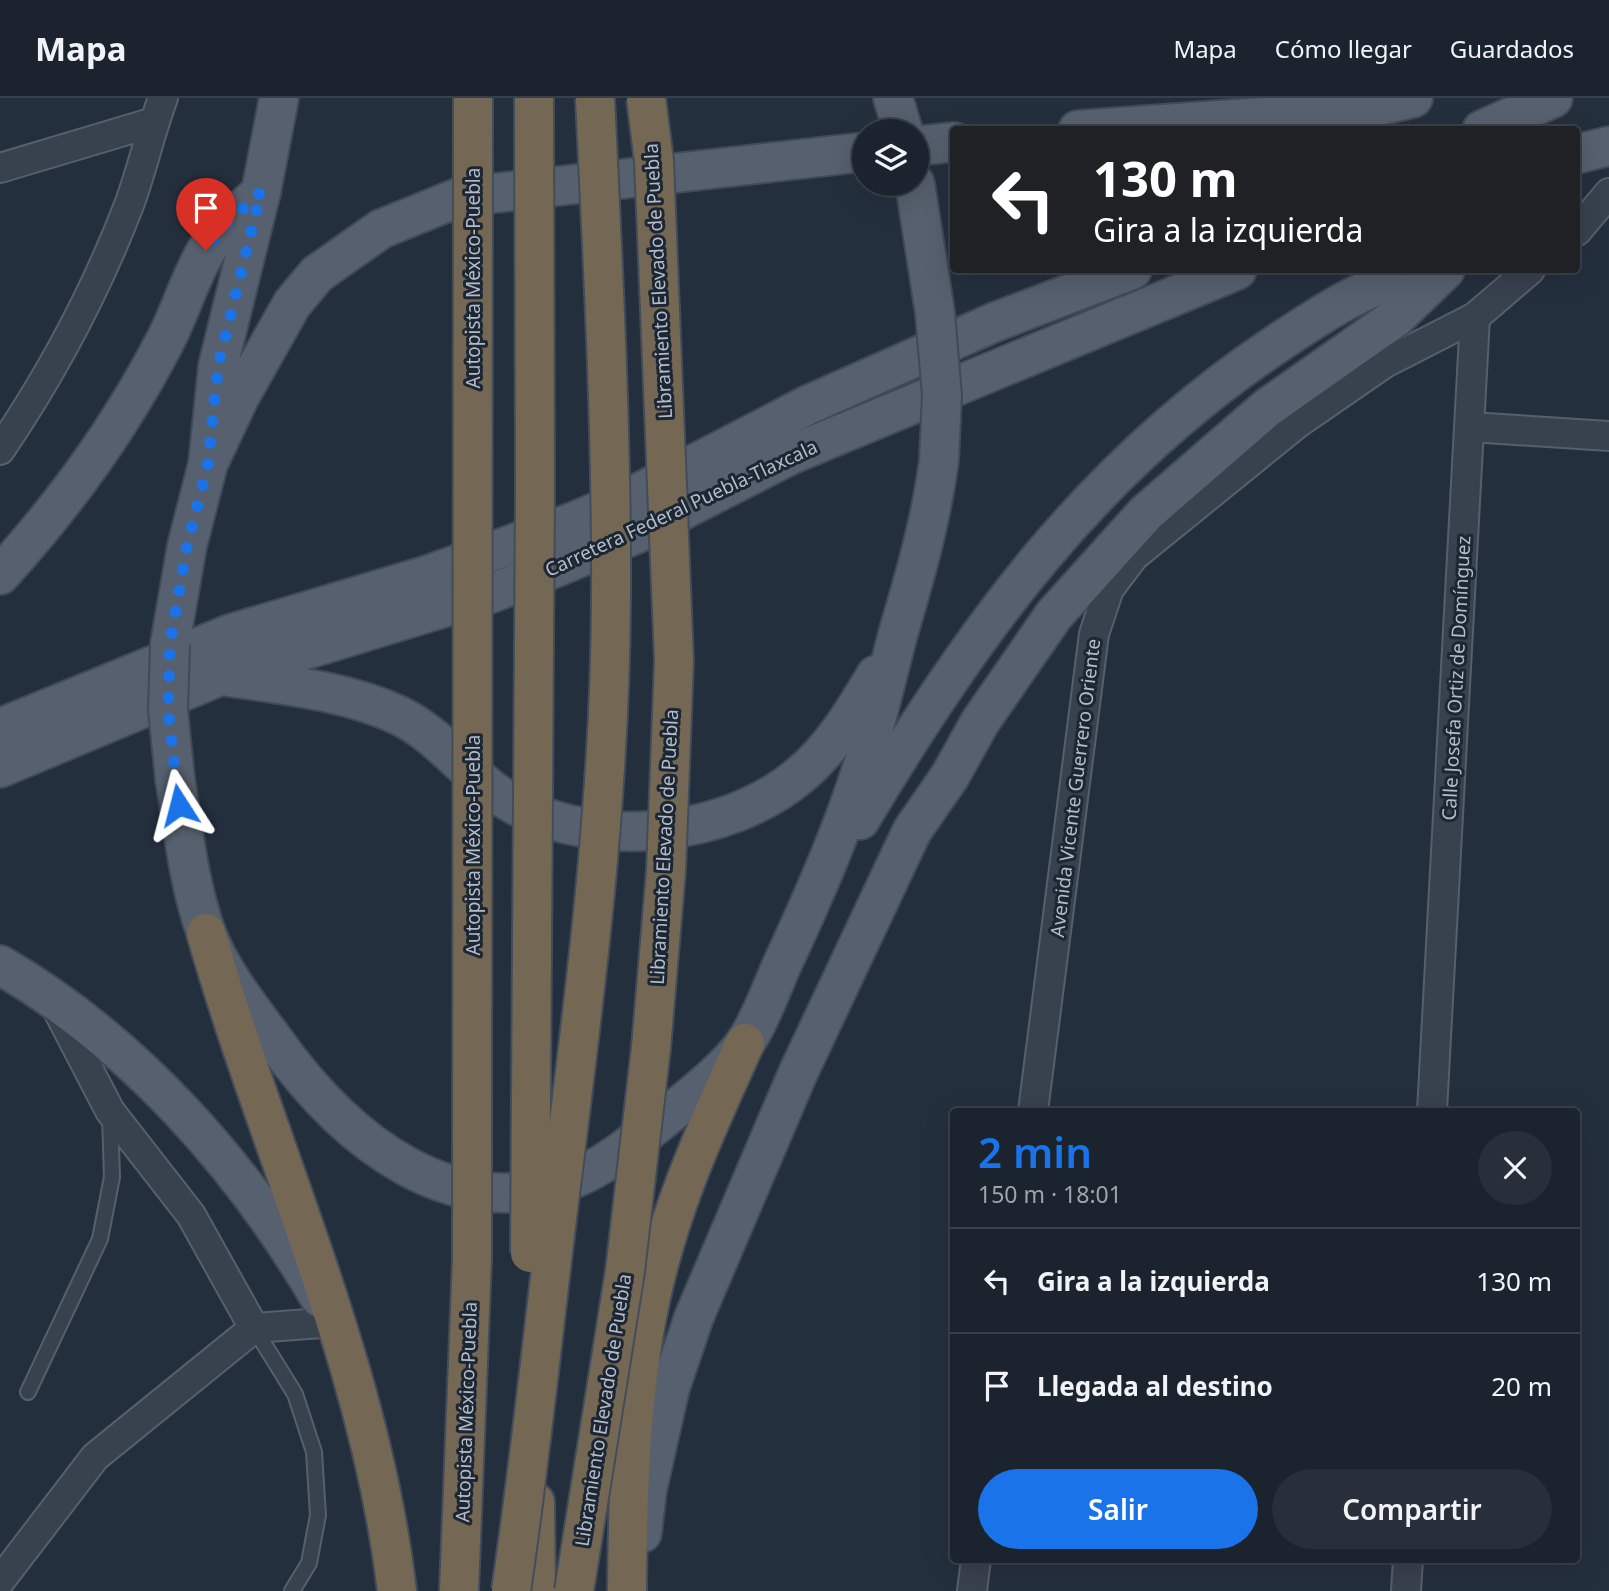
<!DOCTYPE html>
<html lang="es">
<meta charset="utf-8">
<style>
:root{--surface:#1b232e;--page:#282f3a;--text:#f1f3f6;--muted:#a0a4aa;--line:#39404a;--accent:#1a73e8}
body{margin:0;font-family:"Noto Sans",sans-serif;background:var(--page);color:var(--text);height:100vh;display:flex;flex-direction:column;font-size:26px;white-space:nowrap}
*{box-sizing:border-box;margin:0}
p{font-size:23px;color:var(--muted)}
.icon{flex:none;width:38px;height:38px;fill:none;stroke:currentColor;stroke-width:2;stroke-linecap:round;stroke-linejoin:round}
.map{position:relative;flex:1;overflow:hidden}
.side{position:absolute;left:950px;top:1010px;width:630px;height:455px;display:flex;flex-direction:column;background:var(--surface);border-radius:7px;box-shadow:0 7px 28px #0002,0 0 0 2px var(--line)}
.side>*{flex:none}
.top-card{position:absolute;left:950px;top:28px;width:630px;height:147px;border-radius:7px;box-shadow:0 7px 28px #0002,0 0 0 2px var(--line);background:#202124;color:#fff;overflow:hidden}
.buttons{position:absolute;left:852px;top:21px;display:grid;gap:14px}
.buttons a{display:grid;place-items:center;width:77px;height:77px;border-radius:50%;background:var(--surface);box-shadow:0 7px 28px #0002,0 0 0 2px var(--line);font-size:35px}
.pin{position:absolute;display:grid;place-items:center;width:60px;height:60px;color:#fff;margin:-72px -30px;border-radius:50% 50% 50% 0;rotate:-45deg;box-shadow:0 0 7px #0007}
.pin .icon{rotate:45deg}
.me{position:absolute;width:77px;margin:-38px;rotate:351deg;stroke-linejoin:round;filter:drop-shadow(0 0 5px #0008)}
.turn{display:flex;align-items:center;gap:24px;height:147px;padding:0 28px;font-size:32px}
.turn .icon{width:91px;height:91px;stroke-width:2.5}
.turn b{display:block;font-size:49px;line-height:60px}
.round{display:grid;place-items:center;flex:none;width:74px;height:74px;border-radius:37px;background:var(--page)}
.head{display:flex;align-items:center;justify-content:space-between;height:119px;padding:0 28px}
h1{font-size:42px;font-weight:600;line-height:52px;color:var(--accent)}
.cta{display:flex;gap:14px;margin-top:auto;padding:14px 28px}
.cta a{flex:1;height:80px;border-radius:42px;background:var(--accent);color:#fff;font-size:28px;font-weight:600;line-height:80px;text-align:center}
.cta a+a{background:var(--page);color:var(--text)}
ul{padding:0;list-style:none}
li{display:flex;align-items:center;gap:21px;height:105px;padding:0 28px;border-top:2px solid var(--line)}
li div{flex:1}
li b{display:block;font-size:26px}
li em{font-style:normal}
header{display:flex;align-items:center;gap:42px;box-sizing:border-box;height:98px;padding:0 35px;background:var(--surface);border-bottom:2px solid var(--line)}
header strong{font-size:33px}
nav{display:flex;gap:38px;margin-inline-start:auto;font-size:24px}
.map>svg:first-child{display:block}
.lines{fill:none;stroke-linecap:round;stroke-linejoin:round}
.lane-casing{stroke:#565f6c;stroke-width:18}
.street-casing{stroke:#565f6c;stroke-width:32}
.primary-casing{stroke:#414a57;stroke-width:42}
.highway-casing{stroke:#434c59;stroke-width:42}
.lane{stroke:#38414e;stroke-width:14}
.street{stroke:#38414e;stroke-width:28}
.primary{stroke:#56606e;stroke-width:38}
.highway{stroke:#746855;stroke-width:38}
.primary-bridge-casing{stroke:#414a57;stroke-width:42;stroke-linecap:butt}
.highway-bridge-casing{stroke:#434c59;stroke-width:42;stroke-linecap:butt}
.primary-bridge{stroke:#56606e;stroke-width:38}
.highway-bridge{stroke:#746855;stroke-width:38}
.route{stroke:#1a73e8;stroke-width:12;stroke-dasharray:0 21.6}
.labels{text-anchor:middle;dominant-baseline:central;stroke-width:6;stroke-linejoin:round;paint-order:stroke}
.street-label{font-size:19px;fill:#b4bcc9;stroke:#1d2633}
</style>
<header>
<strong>Mapa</strong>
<nav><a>Mapa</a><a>Cómo llegar</a><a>Guardados</a></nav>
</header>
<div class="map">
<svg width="1609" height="1493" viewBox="0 0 1609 1493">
<rect width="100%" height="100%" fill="#242f3e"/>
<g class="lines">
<g class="lane-casing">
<g id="lane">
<path d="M254 1230 295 1296 314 1354 318 1417 309 1465 292 1493"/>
<path d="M28 1294 100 1141 112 1079 110 1018"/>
</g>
</g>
<g class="street-casing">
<g id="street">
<path d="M0 70 154 24"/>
<path d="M1577 133 1609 95"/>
<path d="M1470 329 1609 338"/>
<path d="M0 352C53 274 95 195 129 107 142 72 150 35 163 0"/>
<path d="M54 905 110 1013 191 1117 254 1230"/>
<path d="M1033 1013 1094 536 1109 491 1134 458 1298 325 1385 265 1475 219 1530 172"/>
<path d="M1432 1013 1475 219"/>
<path d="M0 1483 95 1359 254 1230 335 1224"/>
<path d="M972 1493 976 1461"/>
<path d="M1406 1493 1408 1461"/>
</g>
</g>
<g class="primary-casing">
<g id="primary">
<path d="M893 0 903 33"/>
<path d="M1078 32 1361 12 1413 0"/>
<path d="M1482 32 1553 0"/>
<path d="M917 48 954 44"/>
<path d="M1577 56 1609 48"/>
<path d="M915 86 935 215"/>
<path d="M208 366 239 300 292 206 317 176 381 131 460 99 864 54"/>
<path d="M0 477C63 408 121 328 164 245 180 215 189 182 206 153 220 129 241 113 261 94"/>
<path d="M170 546 187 448 208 366 218 268 261 94 279 0"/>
<path d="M229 579C285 587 348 593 400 618 445 640 472 685 517 708 602 751 725 739 799 678 832 651 854 614 876 577"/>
<path d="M0 630 230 536 425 478 573 424 629 400 808 307 995 224 1132 172"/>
<path d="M0 670 220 578 492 495 545 474 636 436 790 357 1237 172"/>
<path d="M175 681C183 730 189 788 206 834 220 872 249 909 273 941 343 1040 457 1137 584 1076 611 1063 634 1044 657 1026 684 1004 725 973 745 945 762 920 773 885 786 858 817 791 847 722 868 651 879 613 888 574 898 536 915 478 931 423 939 362"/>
<path d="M860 722C972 534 1090 371 1275 247 1321 216 1370 184 1425 172"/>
<path d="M0 867C134 945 242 1067 320 1200"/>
<path d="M642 1435 647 1392 670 1290 694 1219 798 975 912 733 950 678 980 624 1054 517 1146 415 1267 310 1395 220 1445 172"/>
</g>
</g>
<g class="highway-casing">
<g id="highway">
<path d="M206 835C269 1055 370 1263 397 1493"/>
<path d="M535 1404 536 1493"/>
<path d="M459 1493 472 1161"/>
<path d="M627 1493C628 1379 631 1259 664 1148 684 1078 715 1012 745 945"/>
</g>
</g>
<use href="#lane" class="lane"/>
<use href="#street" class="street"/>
<use href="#primary" class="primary"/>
<use href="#highway" class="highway"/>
<g class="primary-bridge-casing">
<g id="primary-bridge">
<path d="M935 215 942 298 939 362"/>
<path d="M170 546 168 612 175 681"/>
</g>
</g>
<g class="highway-bridge-casing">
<g id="highway-bridge">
<path d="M530 1155 535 391 534 0"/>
<path d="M472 1161 473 0"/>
<path d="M511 1493C530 1364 543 1234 559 1104 584 905 610 705 611 504 612 336 603 168 595 0"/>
<path d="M574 1493 625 1173 651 950 666 773 674 563 654 63 646 0"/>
</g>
</g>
<use href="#primary-bridge" class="primary-bridge"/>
<use href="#highway-bridge" class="highway-bridge"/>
</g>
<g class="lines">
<path class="route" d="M179 707 168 612 170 546 187 448 208 366 218 268 261 94 223 129 206 152"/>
</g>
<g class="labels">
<g class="street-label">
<text transform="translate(473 180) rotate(-90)">Autopista México-Puebla</text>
<text transform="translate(658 183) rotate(-93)">Libramiento Elevado de Puebla</text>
<text transform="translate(681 410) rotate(-25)">Carretera Federal Puebla-Tlaxcala</text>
<text transform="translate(1456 580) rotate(-87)">Calle Josefa Ortiz de Domínguez</text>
<text transform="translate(1075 690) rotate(-83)">Avenida Vicente Guerrero Oriente</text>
<text transform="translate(473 747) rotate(-90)">Autopista México-Puebla</text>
<text transform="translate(664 749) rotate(-87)">Libramiento Elevado de Puebla</text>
<text transform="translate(603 1312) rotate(-81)">Libramiento Elevado de Puebla</text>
<text transform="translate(466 1314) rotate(-88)">Autopista México-Puebla</text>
</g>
</g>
</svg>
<div class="buttons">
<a><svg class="icon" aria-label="layers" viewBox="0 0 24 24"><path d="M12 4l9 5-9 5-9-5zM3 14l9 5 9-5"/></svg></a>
</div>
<div class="pin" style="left:206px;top:152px;background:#d93025"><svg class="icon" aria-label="arrive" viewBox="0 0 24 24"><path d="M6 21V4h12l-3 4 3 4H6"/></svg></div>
<svg class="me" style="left:179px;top:707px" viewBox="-20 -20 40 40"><path d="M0-17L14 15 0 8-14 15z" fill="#1a73e8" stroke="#fff" stroke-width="4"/></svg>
<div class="top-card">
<div class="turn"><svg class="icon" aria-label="left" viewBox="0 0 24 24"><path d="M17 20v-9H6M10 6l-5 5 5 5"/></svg><div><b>130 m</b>Gira a la izquierda</div></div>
</div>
<section class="side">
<div class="head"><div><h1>2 min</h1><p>150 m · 18:01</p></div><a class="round"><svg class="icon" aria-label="close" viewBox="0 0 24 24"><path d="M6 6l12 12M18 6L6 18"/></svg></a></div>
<ul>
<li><svg class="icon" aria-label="left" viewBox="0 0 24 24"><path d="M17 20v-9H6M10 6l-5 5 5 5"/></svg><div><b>Gira a la izquierda</b></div><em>130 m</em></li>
<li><svg class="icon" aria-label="arrive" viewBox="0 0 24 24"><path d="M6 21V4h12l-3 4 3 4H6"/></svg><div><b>Llegada al destino</b></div><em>20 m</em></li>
</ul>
<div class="cta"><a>Salir</a><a>Compartir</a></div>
</section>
</div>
